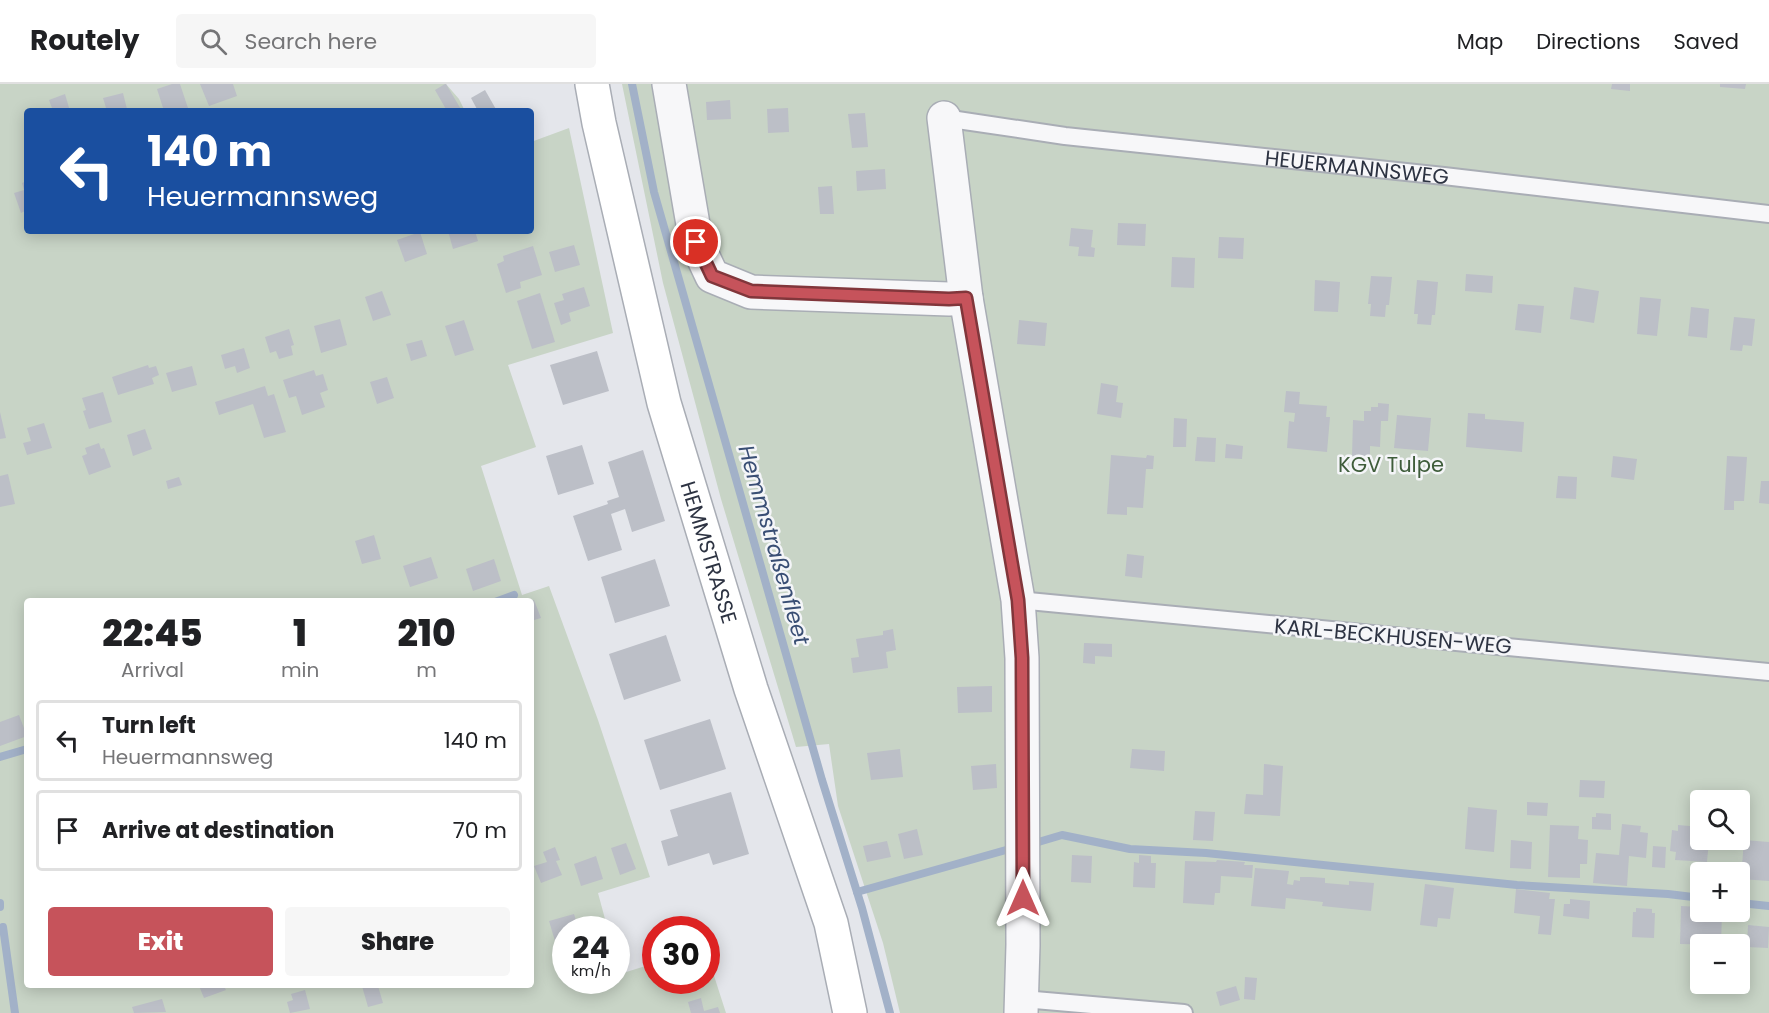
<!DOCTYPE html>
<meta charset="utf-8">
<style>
:root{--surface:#fff;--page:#f6f6f6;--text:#202124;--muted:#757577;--line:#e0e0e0;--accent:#c6535b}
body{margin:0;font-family:Poppins,sans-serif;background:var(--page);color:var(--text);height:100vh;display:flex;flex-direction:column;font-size:22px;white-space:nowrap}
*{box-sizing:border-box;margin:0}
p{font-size:20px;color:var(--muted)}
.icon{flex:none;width:33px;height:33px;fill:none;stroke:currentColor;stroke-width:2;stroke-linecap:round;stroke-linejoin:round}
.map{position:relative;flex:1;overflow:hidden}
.details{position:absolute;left:24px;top:514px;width:510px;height:390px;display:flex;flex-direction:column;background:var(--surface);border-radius:6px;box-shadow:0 3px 15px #0003}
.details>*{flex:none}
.top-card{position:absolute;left:24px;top:24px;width:510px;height:126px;border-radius:6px;box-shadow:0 3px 15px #0003;background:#1a4fa0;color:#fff;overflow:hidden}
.buttons{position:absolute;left:1690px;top:706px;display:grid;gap:12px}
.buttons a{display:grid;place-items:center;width:60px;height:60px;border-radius:6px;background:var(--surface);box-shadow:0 3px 15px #0003;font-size:30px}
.speed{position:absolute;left:552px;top:832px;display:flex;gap:12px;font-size:30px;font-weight:700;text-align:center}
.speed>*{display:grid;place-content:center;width:78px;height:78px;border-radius:50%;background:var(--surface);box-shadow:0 3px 15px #0003;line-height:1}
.speed small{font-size:15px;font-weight:400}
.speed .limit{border:9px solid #d22;background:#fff;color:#111}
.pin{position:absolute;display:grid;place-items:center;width:51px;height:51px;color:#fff;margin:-26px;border:3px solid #fff;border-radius:50%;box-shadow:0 2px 6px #0007}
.me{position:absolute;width:66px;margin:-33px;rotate:0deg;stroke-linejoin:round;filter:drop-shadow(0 0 4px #0008)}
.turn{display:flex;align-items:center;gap:21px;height:126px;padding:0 24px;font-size:27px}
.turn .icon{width:78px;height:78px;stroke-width:2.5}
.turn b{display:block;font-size:42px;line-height:51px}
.eta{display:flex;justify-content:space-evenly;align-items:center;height:102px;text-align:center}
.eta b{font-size:36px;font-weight:800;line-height:42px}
.action{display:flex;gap:12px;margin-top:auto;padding:12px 24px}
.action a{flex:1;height:69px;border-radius:6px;background:var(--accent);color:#fff;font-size:24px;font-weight:800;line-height:69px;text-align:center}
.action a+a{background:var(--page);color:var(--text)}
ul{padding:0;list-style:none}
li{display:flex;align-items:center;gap:18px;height:81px;margin:0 12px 9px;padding:0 12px;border:3px solid var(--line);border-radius:6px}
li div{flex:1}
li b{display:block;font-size:22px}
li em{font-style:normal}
header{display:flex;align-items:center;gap:36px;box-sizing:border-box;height:84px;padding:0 30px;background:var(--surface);border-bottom:2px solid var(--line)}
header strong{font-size:28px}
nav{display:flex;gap:33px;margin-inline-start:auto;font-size:21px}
.search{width:420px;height:54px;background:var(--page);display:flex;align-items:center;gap:15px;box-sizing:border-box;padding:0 21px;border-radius:6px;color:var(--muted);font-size:22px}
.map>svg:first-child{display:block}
.green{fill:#c8d4c6;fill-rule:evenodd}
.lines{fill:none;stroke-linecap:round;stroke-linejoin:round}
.stream{stroke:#a2b1c8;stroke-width:8}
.building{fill:#bcbfc7}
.lane-casing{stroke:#a9adb5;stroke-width:20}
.street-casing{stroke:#a9adb5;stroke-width:36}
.secondary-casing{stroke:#a9adb5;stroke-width:36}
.lane{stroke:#f7f7f9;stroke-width:16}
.street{stroke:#f7f7f9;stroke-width:33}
.secondary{stroke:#fff;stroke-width:33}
.route-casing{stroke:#81363b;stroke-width:15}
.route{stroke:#c6535b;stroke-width:10}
.labels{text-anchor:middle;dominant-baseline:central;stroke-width:5;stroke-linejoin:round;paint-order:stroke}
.street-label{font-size:21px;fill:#2d3342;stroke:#f4f5f8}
.park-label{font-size:21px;fill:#3f5d3b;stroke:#f4f5f8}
.water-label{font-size:22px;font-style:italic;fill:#394e74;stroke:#f4f5f8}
</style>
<header>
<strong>Routely</strong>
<div class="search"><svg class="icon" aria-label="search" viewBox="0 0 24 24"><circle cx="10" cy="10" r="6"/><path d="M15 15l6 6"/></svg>Search here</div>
<nav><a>Map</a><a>Directions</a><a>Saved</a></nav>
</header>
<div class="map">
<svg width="1769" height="929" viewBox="0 0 1769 929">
<rect width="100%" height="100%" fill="#e4e6eb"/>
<g class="green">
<path d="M0 0H446L459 15 465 27H27V147H531V58L569 44 613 249 508 281 536 363 481 382 522 511 549 502 598 636 650 793 598 809 608 846H566V897H616L617 877 620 890 655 879 656 897H706L707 870 726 929H0ZM27 518H531V902H27Z"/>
<path d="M622 0H1769V929H900L883 859 838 722 829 660 796 663 721 415 663 199ZM1701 717H1740V756H1701ZM1701 789H1740V828H1701ZM1701 861H1740V900H1701Z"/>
</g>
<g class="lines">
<g class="stream">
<path d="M632 0 654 108 822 696 862 824 890 929"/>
<path d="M495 518 514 511"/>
<path d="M0 673 27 665"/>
<path d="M1035 759 1062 751 1130 765 1206 769 1517 801 1668 810 1701 814"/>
<path d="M857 808 1006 766"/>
<path d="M0 819V823"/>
<path d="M1740 819 1769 822"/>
<path d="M3 843 15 929"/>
</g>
</g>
<g class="building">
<path d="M172 0H180L189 27H164L157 5Z"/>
<path d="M200 0H233L237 12 209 22Z"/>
<path d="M445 0H446L462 27H447L435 6Z"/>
<path d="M1612 0H1630V7L1611 5Z"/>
<path d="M1720 0H1746L1745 5 1720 3Z"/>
<path d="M485 6 497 27H478L471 14Z"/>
<path d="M123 9 127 25 107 27 103 14Z"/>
<path d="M65 10 70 27H53L49 16Z"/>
<path d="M730 16 731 35 707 36 706 18Z"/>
<path d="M788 24 789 48 768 49 767 25Z"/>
<path d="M865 29 868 63 852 64 848 30Z"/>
<path d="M885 85 886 105 857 107 856 87Z"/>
<path d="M27 97V126L21 129 14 109 24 106 22 99Z"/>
<path d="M832 102 834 130H820L818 103Z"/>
<path d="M1118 139 1146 140 1145 162 1117 161Z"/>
<path d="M1071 144 1093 146 1091 163 1095 164 1094 173 1078 172 1079 163 1069 162Z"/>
<path d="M448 147H475L478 157 453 165Z"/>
<path d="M420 148 427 170 405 178 397 156Z"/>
<path d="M1219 153 1244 154 1243 175 1218 174Z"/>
<path d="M574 161 580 181 555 188 549 168Z"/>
<path d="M533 162 542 191 520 198 521 204 506 209 497 180 504 177 503 172Z"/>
<path d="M1172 173 1195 174 1194 204 1171 203Z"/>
<path d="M1466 190 1493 192 1492 209 1465 207Z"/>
<path d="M1371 192 1392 193 1389 221H1386L1385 233 1370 232 1371 220H1368Z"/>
<path d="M1315 196 1340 198 1338 228 1314 227Z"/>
<path d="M1417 196 1438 198 1435 231H1432L1431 241 1417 240 1418 230H1414Z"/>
<path d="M584 203 590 222 569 229 571 237 561 241 554 219 564 216 562 210Z"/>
<path d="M1574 203 1599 207 1594 239 1570 235Z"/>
<path d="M382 207 391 231 373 237 365 213Z"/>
<path d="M540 209 555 258 532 265 517 217Z"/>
<path d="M1640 213 1661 215 1657 252 1637 250Z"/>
<path d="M1518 220 1544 222 1541 249 1515 246Z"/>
<path d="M1691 223 1709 225 1707 254 1688 252Z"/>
<path d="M1734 233 1755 235 1752 262 1743 261 1742 267 1730 266Z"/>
<path d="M340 235 347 261 321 269 314 242Z"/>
<path d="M464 236 474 266 455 272 445 242Z"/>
<path d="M1019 236 1047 239 1045 262 1017 260Z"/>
<path d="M289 245 294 261 291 262 293 271 279 275 276 267 270 269 265 253Z"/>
<path d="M422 256 427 272 411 277 406 260Z"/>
<path d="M244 264 250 284 237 289 235 282 225 285 221 271Z"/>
<path d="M597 267 609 307 563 321 550 281Z"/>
<path d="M148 281 149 284 156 282 159 291 152 294 154 300 118 311 112 293Z"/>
<path d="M192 282 197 301 172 308 166 289Z"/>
<path d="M314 286 316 292 323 290 328 306 320 309 325 323 302 331 296 312 289 314 283 296Z"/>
<path d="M387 293 394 314 377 320 370 298Z"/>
<path d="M1101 299 1118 302 1116 318 1123 319 1121 334 1097 330Z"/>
<path d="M265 302 268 312 274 310 286 348 264 354 253 320 219 331 215 318Z"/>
<path d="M1286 307 1300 308 1299 320 1327 322 1326 333H1330L1327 368 1287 364 1289 337 1294 338 1295 329 1284 328Z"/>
<path d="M103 308 112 338 89 345 83 327 86 326 82 314Z"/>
<path d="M1378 319 1389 320 1388 337H1381L1380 363 1370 362V372H1352L1353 336 1364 337V327H1371V323H1378Z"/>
<path d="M0 328 6 354 0 355Z"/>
<path d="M1468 329 1485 330V335L1524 338 1522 368 1466 363Z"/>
<path d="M1397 331 1431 334 1428 367 1394 364Z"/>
<path d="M1174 334 1187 335 1186 363H1173Z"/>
<path d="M44 339 52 364 27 371 23 359 31 357 27 344Z"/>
<path d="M145 345 152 365 133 372 127 351Z"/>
<path d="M1197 353 1216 354 1215 378 1195 377Z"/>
<path d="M99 359 101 365 104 364 111 383 89 391 82 372 87 370 85 364Z"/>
<path d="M1226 360 1243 362 1242 375 1225 374Z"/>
<path d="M582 361 594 400 558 411 546 372Z"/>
<path d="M643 366 665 437 632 448 625 425 611 430 622 466 588 477 573 432 608 420 607 417 619 413 608 378Z"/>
<path d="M1111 371 1146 374 1147 371 1154 372 1153 385H1146L1143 424 1127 423V431L1107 430Z"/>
<path d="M1613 372 1637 375 1634 396 1611 393Z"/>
<path d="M1727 372 1747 373 1744 417H1734V426H1724Z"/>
<path d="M8 390 15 420 0 423V392Z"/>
<path d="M1558 392 1577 393 1576 415 1556 414Z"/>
<path d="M179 393 182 401 168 405 166 397Z"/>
<path d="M1761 397H1769V420L1759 419Z"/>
<path d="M374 451 381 475 362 480 355 457Z"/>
<path d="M1127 470 1144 472 1142 494 1125 492Z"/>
<path d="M431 473 438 494 410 503 403 482Z"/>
<path d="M494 475 501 497 473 507 466 485Z"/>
<path d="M655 475 670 522 615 539 601 493Z"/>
<path d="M534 516 541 534 531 537V517Z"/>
<path d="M893 545 896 566 886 568 888 584 853 589 851 574 859 573 856 555 883 551V547Z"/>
<path d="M666 551 681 597 624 616 609 570Z"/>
<path d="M1084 559 1112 560V573L1095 572V580L1083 579Z"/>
<path d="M992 602V628L958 629 957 603Z"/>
<path d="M19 631 27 652 0 662V638Z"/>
<path d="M710 635 726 685 660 706 644 656Z"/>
<path d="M900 665 903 693 871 696 867 669Z"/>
<path d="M1132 665 1165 667 1164 687 1130 684Z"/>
<path d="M996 680 997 704 973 706 971 682Z"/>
<path d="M1264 680 1283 682 1280 732 1244 730 1246 710 1263 711Z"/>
<path d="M1580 696 1605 697 1604 714 1579 713Z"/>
<path d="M731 708 749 770 713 781 709 769 668 782 661 757 678 752 670 726Z"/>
<path d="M1527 718 1548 719 1547 732 1527 731Z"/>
<path d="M1468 723 1497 726 1494 768 1465 765Z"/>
<path d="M1195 727 1215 728 1213 757 1193 756Z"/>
<path d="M1596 729 1611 730V746L1592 745V733H1596Z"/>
<path d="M1622 740 1641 742 1640 748 1648 749 1646 774 1629 772 1627 802 1593 799 1596 769 1619 771Z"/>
<path d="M1550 741 1579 742 1578 755 1588 756 1587 780H1580V794L1548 793Z"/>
<path d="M1678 741 1701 743V756H1709L1707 778 1675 776 1676 768 1670 767 1672 746 1678 747Z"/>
<path d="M917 745 923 771 904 775 898 750Z"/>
<path d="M1511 756 1532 758 1531 785 1510 784Z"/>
<path d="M1744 756 1769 758V797L1741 795Z"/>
<path d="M887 757 891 773 867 778 863 762Z"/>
<path d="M626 759 636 785 620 791 611 764Z"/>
<path d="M1653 762 1666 763 1665 784 1652 783Z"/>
<path d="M555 763 560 776 556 777 562 791 541 799 534 782 547 778 543 768Z"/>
<path d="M1072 771 1092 772 1091 799 1071 798Z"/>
<path d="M1139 771 1151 772V779H1156L1155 804 1133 803 1134 778 1139 779Z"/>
<path d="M596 772 603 795 581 802 574 780Z"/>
<path d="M1217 776 1245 778 1244 781H1253L1252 794 1221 792 1220 809H1215L1214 821 1183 819 1185 777 1216 778Z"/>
<path d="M1704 779 1731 781 1730 789H1703Z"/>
<path d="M1255 784 1289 787 1287 800 1293 801 1294 796 1300 797V793H1310L1325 794V799L1349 801V797L1374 799 1371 827 1322 822 1323 818 1286 814 1285 825 1251 822Z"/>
<path d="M1425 800 1454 804 1450 835 1438 834 1437 843 1420 841Z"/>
<path d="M1516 805 1550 809 1549 815H1555L1551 851 1538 850 1540 832 1514 829Z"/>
<path d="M1570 815 1590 817 1589 835 1563 832 1564 820H1570Z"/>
<path d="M1681 822 1701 823V828H1722L1721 861 1680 860Z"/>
<path d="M1636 824 1652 825V829H1655L1654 854 1632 853 1633 828H1636Z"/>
<path d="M574 830 579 846H566V854L555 857 549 837Z"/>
<path d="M1748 841 1769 843 1768 864 1747 863Z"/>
<path d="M1245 893 1257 894 1255 916 1244 915Z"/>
<path d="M199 902H224L226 906 204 914Z"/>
<path d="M362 902H378L383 919 368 923Z"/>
<path d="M1236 902 1240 916 1220 922 1216 908Z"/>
<path d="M305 906 310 925 290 929 287 918 293 916 291 910Z"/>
<path d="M701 914 704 927 718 923 720 929H691L688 918Z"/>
<path d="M162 915 166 928 134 929 132 923Z"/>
</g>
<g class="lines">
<g class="lane-casing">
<g id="lane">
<path id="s1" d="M944 34 1065 52 1444 92 1769 130"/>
<path d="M1018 516 1769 588"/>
<path d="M1023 915 1184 929"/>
</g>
</g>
<g class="street-casing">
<g id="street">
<path d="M669 0 696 158 712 192 751 208 949 215 966 214"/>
<path d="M944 34 966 214 1018 516 1022 574 1023 861 1021 929"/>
</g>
</g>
<g class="secondary-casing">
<g id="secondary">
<path id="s2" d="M592 0 599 39 664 319 751 605 831 839 850 929"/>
</g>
</g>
<use href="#lane" class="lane"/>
<use href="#street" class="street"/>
<use href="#secondary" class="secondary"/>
</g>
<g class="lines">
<g class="route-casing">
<path id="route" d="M696 158 712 192 751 207 949 215 966 214 1018 516 1022 574 1023 814"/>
</g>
<use href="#route" class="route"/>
</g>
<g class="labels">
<g class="street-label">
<text stroke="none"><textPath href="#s1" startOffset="416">HEUERMANNSWEG</textPath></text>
<text stroke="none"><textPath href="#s2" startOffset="483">HEMMSTRASSE</textPath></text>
<text transform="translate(1393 552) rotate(5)">KARL-BECKHUSEN-WEG</text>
</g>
<g class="park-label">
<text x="1391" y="380">KGV Tulpe</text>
</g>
<g class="water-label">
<text transform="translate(774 461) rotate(74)">Hemmstraßenfleet</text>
</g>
</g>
</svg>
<div class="buttons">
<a><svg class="icon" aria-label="search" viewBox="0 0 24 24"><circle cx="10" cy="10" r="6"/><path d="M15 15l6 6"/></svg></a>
<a>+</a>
<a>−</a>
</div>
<div class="speed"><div>24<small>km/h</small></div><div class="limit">30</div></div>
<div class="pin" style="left:696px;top:158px;background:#d93025"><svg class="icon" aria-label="arrive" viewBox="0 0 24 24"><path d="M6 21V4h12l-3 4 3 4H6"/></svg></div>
<svg class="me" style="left:1023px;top:814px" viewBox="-20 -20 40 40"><path d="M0-17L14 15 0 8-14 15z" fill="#c6535b" stroke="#fff" stroke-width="4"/></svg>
<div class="top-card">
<div class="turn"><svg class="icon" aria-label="left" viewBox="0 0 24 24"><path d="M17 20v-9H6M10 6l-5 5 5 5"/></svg><div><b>140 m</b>Heuermannsweg</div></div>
</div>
<section class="details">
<div class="eta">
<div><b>22:45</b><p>Arrival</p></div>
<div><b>1</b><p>min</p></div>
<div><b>210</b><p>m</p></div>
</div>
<ul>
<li><svg class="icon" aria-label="left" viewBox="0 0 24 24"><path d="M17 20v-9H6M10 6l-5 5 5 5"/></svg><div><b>Turn left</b><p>Heuermannsweg</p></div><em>140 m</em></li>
<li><svg class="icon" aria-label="arrive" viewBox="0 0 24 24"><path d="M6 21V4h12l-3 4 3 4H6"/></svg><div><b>Arrive at destination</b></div><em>70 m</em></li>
</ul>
<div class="action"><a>Exit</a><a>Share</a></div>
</section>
</div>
